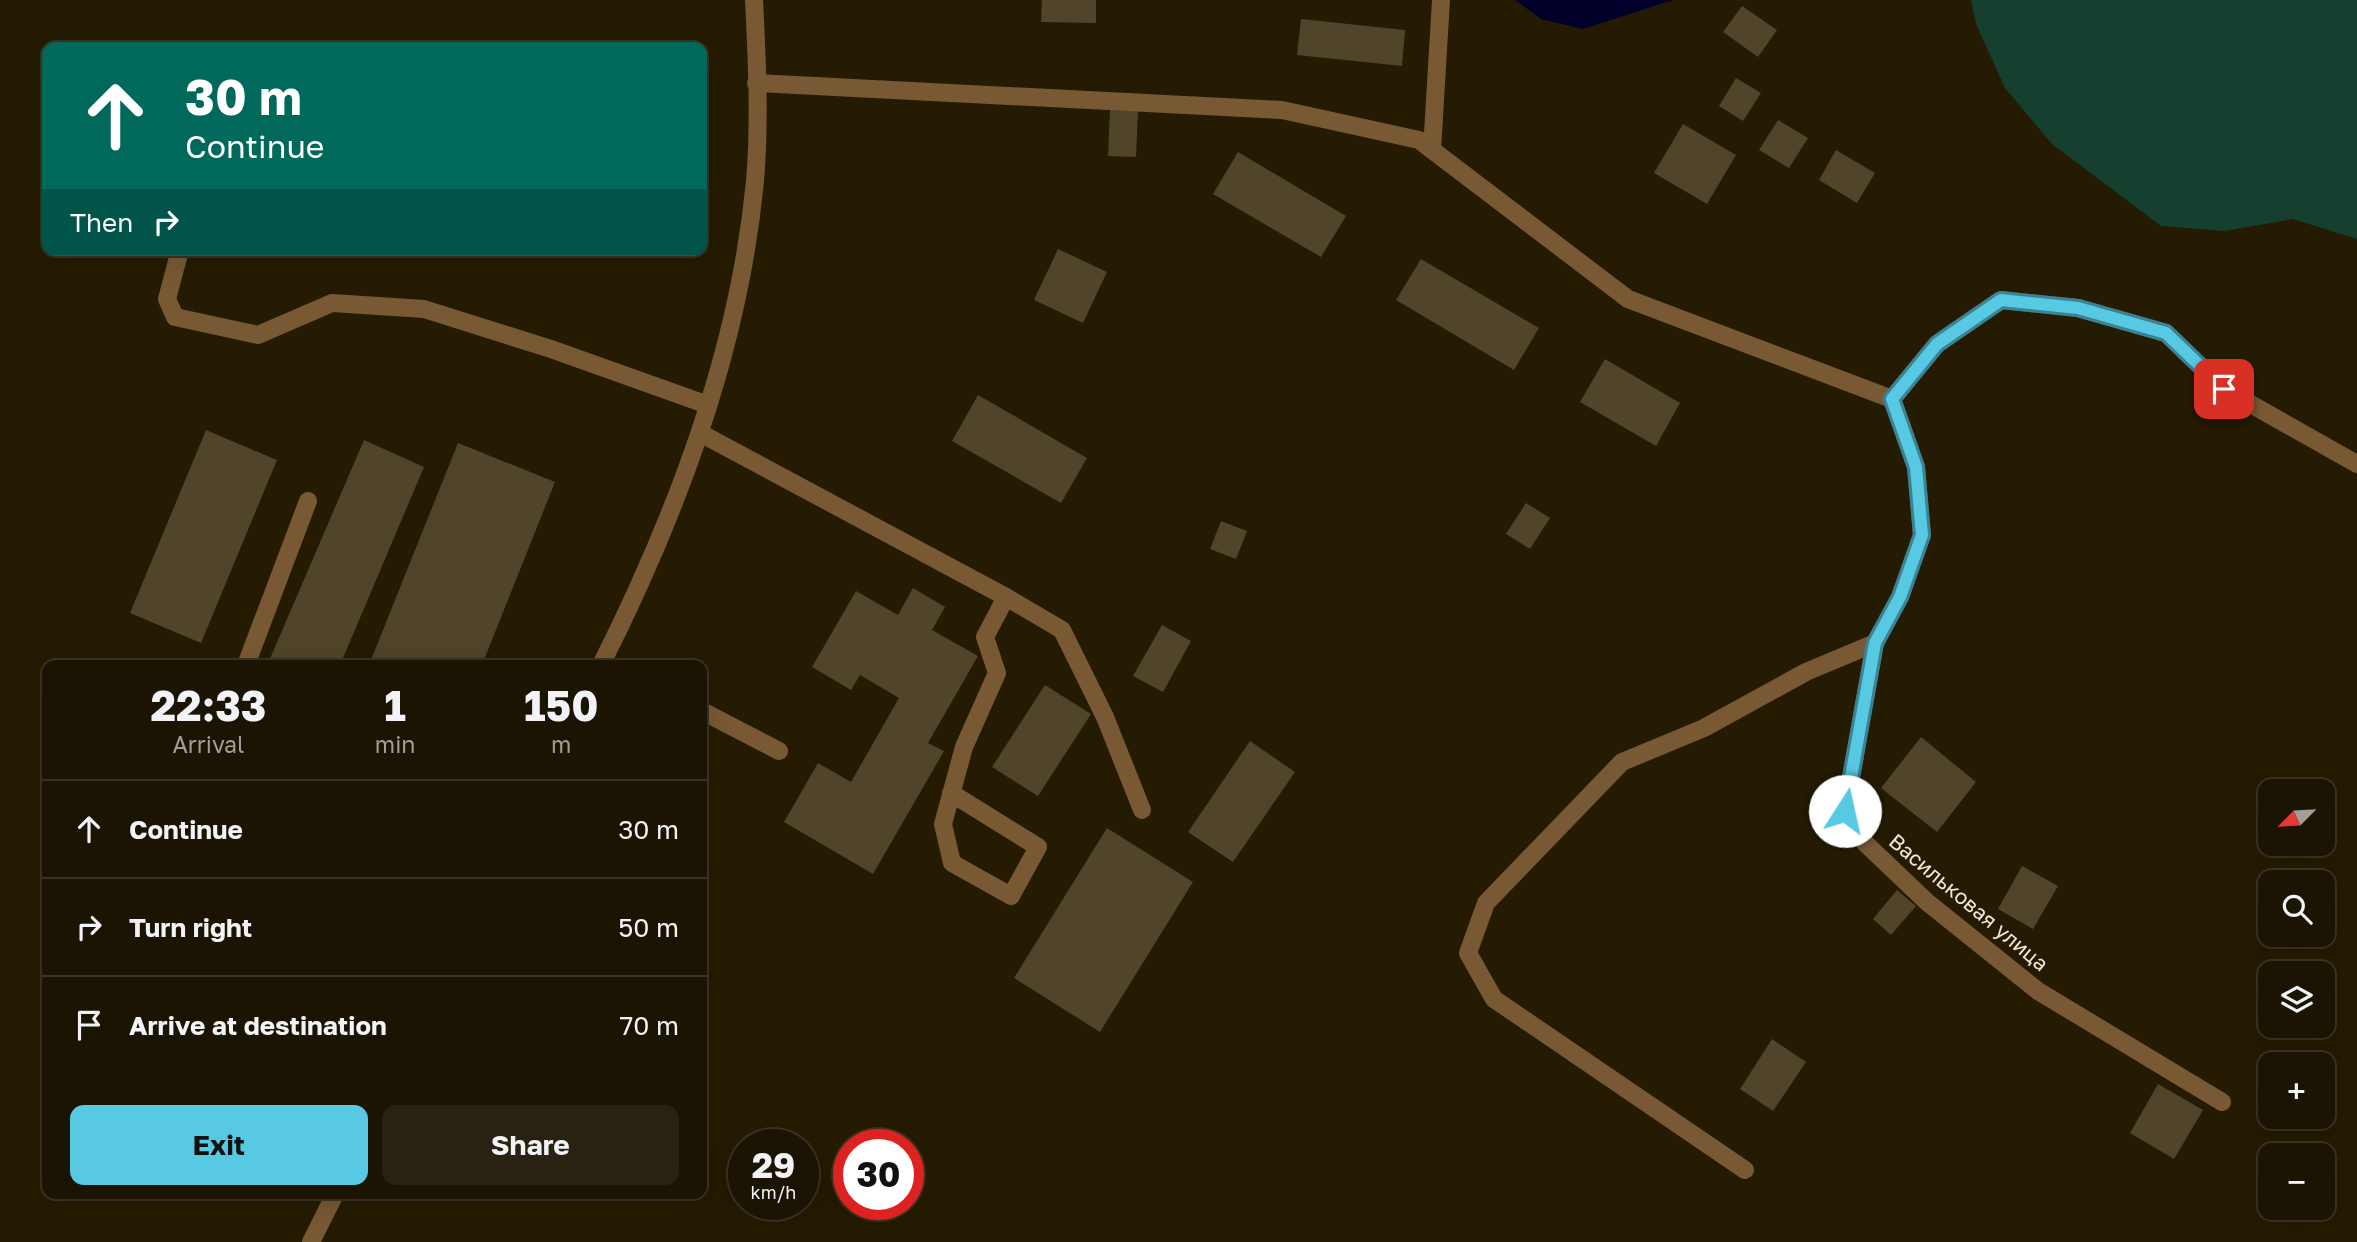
<!DOCTYPE html>
<meta charset="utf-8">
<style>
:root{--surface:#1c1402;--page:#292111;--text:#f1f3f6;--muted:#a09e99;--line:#3a3324;--accent:#58c9e3}
body{margin:0;font-family:"Golos Text",sans-serif;background:var(--page);color:var(--text);height:100vh;display:flex;flex-direction:column;font-size:26px;white-space:nowrap}
*{box-sizing:border-box;margin:0}
p{font-size:23px;color:var(--muted)}
.icon{flex:none;width:38px;height:38px;fill:none;stroke:currentColor;stroke-width:2;stroke-linecap:round;stroke-linejoin:round}
.map{position:relative;flex:1;overflow:hidden}
.side{position:absolute;left:42px;top:660px;width:665px;height:539px;display:flex;flex-direction:column;background:var(--surface);border-radius:14px;box-shadow:0 7px 28px #0002,0 0 0 2px var(--line)}
.side>*{flex:none}
.hud{position:absolute;left:42px;top:42px;width:665px;height:214px;border-radius:14px;box-shadow:0 7px 28px #0002,0 0 0 2px var(--line);background:#00695c;color:#fff;overflow:hidden}
.needle{width:46px;rotate:246deg}
.tools{position:absolute;left:2258px;top:779px;display:grid;gap:14px}
.tools a{display:grid;place-items:center;width:77px;height:77px;border-radius:14px;background:var(--surface);box-shadow:0 7px 28px #0002,0 0 0 2px var(--line);font-size:35px}
.speed{position:absolute;left:728px;top:1129px;display:flex;gap:14px;font-size:35px;font-weight:700;text-align:center}
.speed>*{display:grid;place-content:center;width:91px;height:91px;border-radius:50%;background:var(--surface);box-shadow:0 7px 28px #0002,0 0 0 2px var(--line);line-height:1}
.speed small{font-size:18px;font-weight:400}
.speed .limit{border:10px solid #d22;background:#fff;color:#111}
.pin{position:absolute;display:grid;place-items:center;width:60px;height:60px;color:#fff;margin:-30px;border-radius:14px;box-shadow:0 4px 10px #0006}
.me{position:absolute;width:77px;margin:-38px;rotate:10deg;stroke-linejoin:round;filter:drop-shadow(0 0 5px #0008)}
.turn{display:flex;align-items:center;gap:24px;height:147px;padding:0 28px;font-size:32px}
.turn .icon{width:91px;height:91px;stroke-width:2.5}
.turn b{display:block;font-size:49px;line-height:60px}
.then{display:flex;align-items:center;height:66px;padding:0 28px;background:#0003;gap:14px;font-size:26px}
.eta{display:flex;justify-content:space-evenly;align-items:center;height:119px;text-align:center}
.eta b{font-size:42px;font-weight:700;line-height:49px}
.cta{display:flex;gap:14px;margin-top:auto;padding:14px 28px}
.cta a{flex:1;height:80px;border-radius:14px;background:var(--accent);color:#111;font-size:28px;font-weight:700;line-height:80px;text-align:center}
.cta a+a{background:var(--page);color:var(--text)}
ul{padding:0;list-style:none}
li{display:flex;align-items:center;gap:21px;height:98px;padding:0 28px;border-top:2px solid var(--line)}
li div{flex:1}
li b{display:block;font-size:26px}
li em{font-style:normal}
.map>svg:first-child{display:block}
.green{fill:#153f2e}
.water{fill:#00002a}
.building{fill:#50442a}
.lines{fill:none;stroke-linecap:round;stroke-linejoin:round}
.service{stroke:#785933;stroke-width:18}
.minor{stroke:#785933;stroke-width:18}
.route-casing{stroke:#398394;stroke-width:18}
.route{stroke:#58c9e3;stroke-width:12}
.labels{text-anchor:middle;dominant-baseline:central;stroke-width:7;stroke-linejoin:round;paint-order:stroke}
.street-label{font-size:21px;fill:#eee7d8;stroke:#251b02}
</style>
<div class="map">
<svg width="2357" height="1242" viewBox="0 0 2357 1242">
<rect width="100%" height="100%" fill="#251b02"/>
<path class="green" d="M1971 0H2357V239L2293 219 2225 231 2161 226 2052 144 2005 88 1976 24Z"/>
<path class="water" d="M1515 0H1673L1583 29 1541 19Z"/>
<g class="building">
<path d="M1042 0H1096V23L1041 22Z"/>
<path d="M1742 6 1777 30 1758 57 1723 32Z"/>
<path d="M1301 19 1405 30 1402 66 1297 55Z"/>
<path d="M1736 78 1761 93 1743 121 1719 106Z"/>
<path d="M1110 110 1138 111 1136 157 1108 156Z"/>
<path d="M1778 120 1808 138 1789 168 1759 150Z"/>
<path d="M1683 124 1736 155 1707 204 1654 173Z"/>
<path d="M1836 150 1875 173 1857 203 1819 180Z"/>
<path d="M1238 152 1346 216 1321 257 1213 194Z"/>
<path d="M1058 249 1107 272 1083 323 1034 300Z"/>
<path d="M1421 259 1539 328 1514 370 1396 300Z"/>
<path d="M1605 359 1680 403 1656 446 1580 402Z"/>
<path d="M978 395 1087 458 1061 503 952 441Z"/>
<path d="M206 430 277 460 201 643 130 613Z"/>
<path d="M364 440 424 467 340 665H278L269 661Z"/>
<path d="M458 443 555 482 482 665H369Z"/>
<path d="M1526 503 1550 518 1530 549 1506 534Z"/>
<path d="M1221 521 1247 531 1236 559 1210 549Z"/>
<path d="M913 588 945 607 932 630 978 656 928 743 944 751 873 874 784 822 818 763 851 782 899 698 860 675 851 690 812 667 856 591 898 615Z"/>
<path d="M1162 625 1191 641 1163 692 1133 676Z"/>
<path d="M1045 685 1091 714 1038 796 992 767Z"/>
<path d="M1921 737 1976 782 1937 832 1881 788Z"/>
<path d="M1250 741 1295 772 1233 862 1188 832Z"/>
<path d="M1107 828 1193 882 1100 1032 1014 978Z"/>
<path d="M2022 866 2058 886 2033 929 1998 909Z"/>
<path d="M1897 890 1916 906 1891 935 1873 919Z"/>
<path d="M1772 1039 1806 1062 1773 1111 1740 1089Z"/>
<path d="M2158 1084 2203 1110 2174 1159 2130 1133Z"/>
</g>
<g class="lines">
<g class="service">
<path d="M180 250 167 299 175 317 258 335 332 303 424 309 551 349 708 405"/>
<path d="M1892 399 1937 344 2001 300 2078 308 2166 333 2224 389 2357 464"/>
<path d="M700 433 1006 597 985 637 997 673 964 747 943 824 952 863 1011 896 1038 847 951 793"/>
<path d="M1006 597 1062 630 1105 717 1142 810"/>
<path d="M246 665 308 501"/>
<path d="M702 711 779 751"/>
</g>
<g class="minor">
<path d="M756 83 1282 110 1419 140 1628 299 1892 399 1916 467 1922 535 1900 597 1875 643 1806 672 1704 728 1622 762 1486 903 1468 953 1494 999 1745 1170"/>
<path d="M1432 150 1441 0"/>
<path d="M1875 643 1845 811 1865 843 1927 902 2038 991 2222 1102"/>
<path d="M601 665C677 514 739 350 755 181 760 122 757 59 754 0"/>
<path d="M311 1242 335 1194"/>
</g>
</g>
<g class="lines">
<g class="route-casing">
<path id="route" d="M1845 811 1875 643 1900 597 1922 535 1916 467 1892 399 1937 344 2001 300 2078 308 2166 333 2224 389"/>
</g>
<use href="#route" class="route"/>
</g>
<g class="labels">
<g class="street-label">
<text transform="translate(1969 902) rotate(40)">Васильковая улица</text>
</g>
</g>
</svg>
<div class="tools">
<a><svg class="needle" viewBox="-14 -14 28 28"><path d="M0-13l5 13h-10z" fill="#e53935"/><path d="M0 13l5-13h-10z" fill="#a09e99"/></svg></a>
<a><svg class="icon" aria-label="search" viewBox="0 0 24 24"><circle cx="10" cy="10" r="6"/><path d="M15 15l6 6"/></svg></a>
<a><svg class="icon" aria-label="layers" viewBox="0 0 24 24"><path d="M12 4l9 5-9 5-9-5zM3 14l9 5 9-5"/></svg></a>
<a>+</a>
<a>−</a>
</div>
<div class="speed"><div>29<small>km/h</small></div><div class="limit">30</div></div>
<div class="pin" style="left:2224px;top:389px;background:#d93025"><svg class="icon" aria-label="arrive" viewBox="0 0 24 24"><path d="M6 21V4h12l-3 4 3 4H6"/></svg></div>
<svg class="me" style="left:1845px;top:811px" viewBox="-20 -20 40 40"><circle r="19" fill="#fff"/><path d="M0-13L10 11 0 6-10 11z" fill="#58c9e3"/></svg>
<div class="hud">
<div class="turn"><svg class="icon" aria-label="ahead" viewBox="0 0 24 24"><path d="M12 20V5M6 11l6-6 6 6"/></svg><div><b>30 m</b>Continue</div></div>
<div class="then">Then<svg class="icon" aria-label="right" viewBox="0 0 24 24"><path d="M7 20v-9h11M14 6l5 5-5 5"/></svg></div>
</div>
<section class="side">
<div class="eta">
<div><b>22:33</b><p>Arrival</p></div>
<div><b>1</b><p>min</p></div>
<div><b>150</b><p>m</p></div>
</div>
<ul>
<li><svg class="icon" aria-label="ahead" viewBox="0 0 24 24"><path d="M12 20V5M6 11l6-6 6 6"/></svg><div><b>Continue</b></div><em>30 m</em></li>
<li><svg class="icon" aria-label="right" viewBox="0 0 24 24"><path d="M7 20v-9h11M14 6l5 5-5 5"/></svg><div><b>Turn right</b></div><em>50 m</em></li>
<li><svg class="icon" aria-label="arrive" viewBox="0 0 24 24"><path d="M6 21V4h12l-3 4 3 4H6"/></svg><div><b>Arrive at destination</b></div><em>70 m</em></li>
</ul>
<div class="cta"><a>Exit</a><a>Share</a></div>
</section>
</div>
